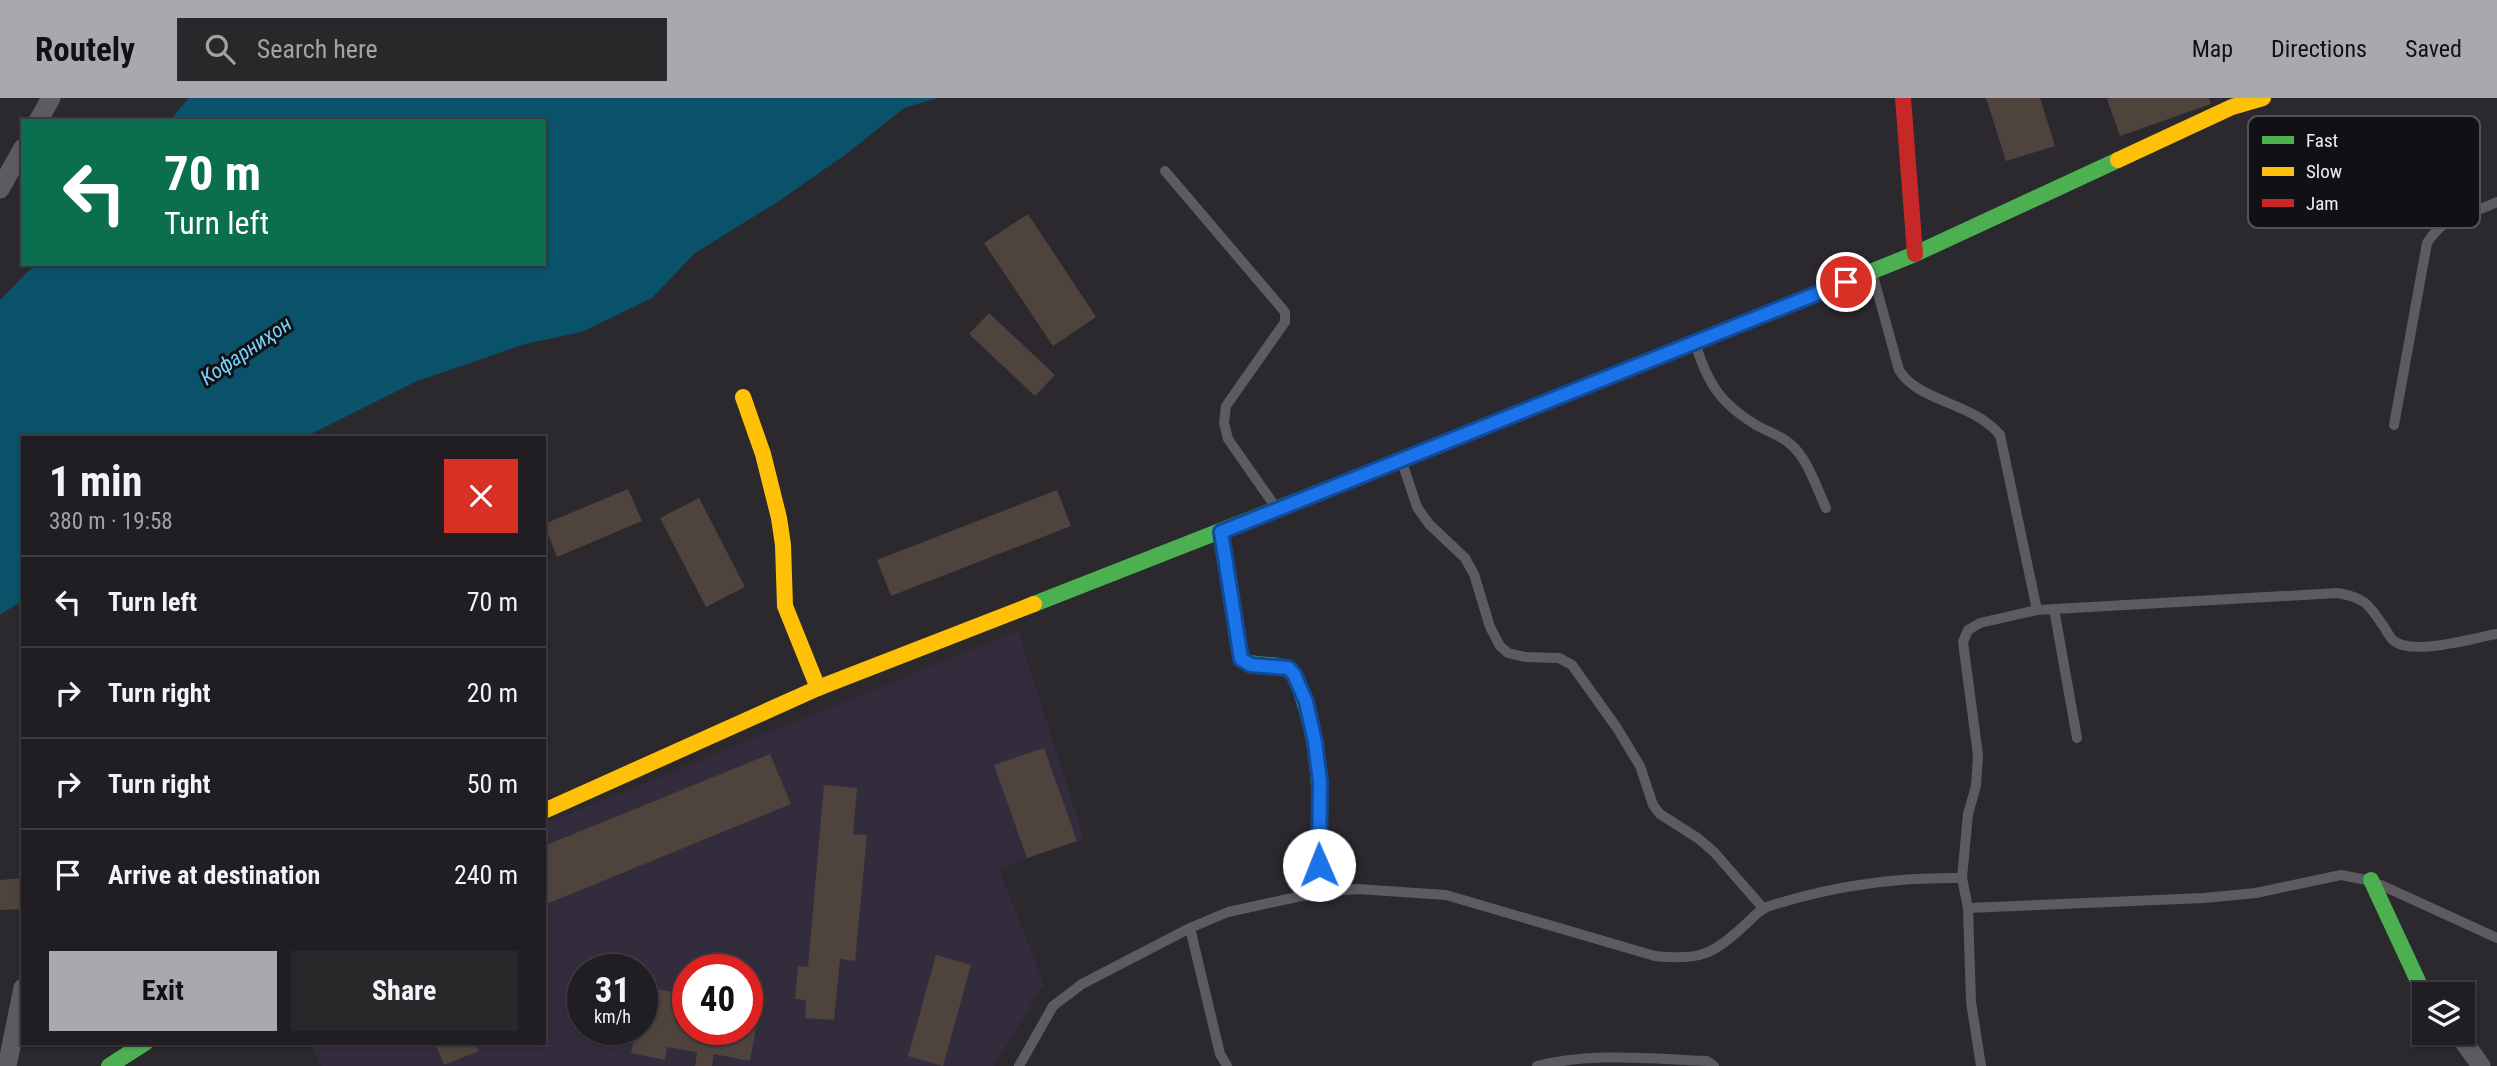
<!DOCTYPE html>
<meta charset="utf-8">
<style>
:root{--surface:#201e22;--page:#28272a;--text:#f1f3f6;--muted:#a2a2a5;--line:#3d3c40;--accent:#aaa7af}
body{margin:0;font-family:"Roboto Condensed",sans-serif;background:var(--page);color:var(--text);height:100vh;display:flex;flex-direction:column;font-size:26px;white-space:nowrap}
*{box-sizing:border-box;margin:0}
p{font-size:23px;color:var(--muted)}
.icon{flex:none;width:38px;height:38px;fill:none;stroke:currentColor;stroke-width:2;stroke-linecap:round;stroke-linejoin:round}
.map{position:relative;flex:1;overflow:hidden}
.panel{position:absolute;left:21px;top:338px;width:525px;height:609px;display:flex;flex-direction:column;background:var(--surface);border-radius:0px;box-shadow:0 2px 5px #0004,0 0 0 2px var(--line)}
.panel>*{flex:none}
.top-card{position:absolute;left:21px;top:21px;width:525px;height:147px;border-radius:0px;box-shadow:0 2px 5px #0004,0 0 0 2px var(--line);background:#0b6e4f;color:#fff;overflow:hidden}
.controls{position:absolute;left:2412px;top:884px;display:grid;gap:14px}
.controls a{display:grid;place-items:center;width:63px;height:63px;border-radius:0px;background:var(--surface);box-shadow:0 2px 5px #0004,0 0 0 2px var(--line);font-size:35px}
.speed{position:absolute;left:567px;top:856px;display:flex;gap:14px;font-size:35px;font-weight:700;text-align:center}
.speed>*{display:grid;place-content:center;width:91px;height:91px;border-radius:50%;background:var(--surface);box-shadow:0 2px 5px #0004,0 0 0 2px var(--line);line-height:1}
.speed small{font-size:18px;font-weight:400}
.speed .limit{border:10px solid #d22;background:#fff;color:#111}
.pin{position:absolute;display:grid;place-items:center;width:60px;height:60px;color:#fff;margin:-30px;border:4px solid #fff;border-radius:50%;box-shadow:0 2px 7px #0007}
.me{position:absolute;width:77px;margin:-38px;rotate:359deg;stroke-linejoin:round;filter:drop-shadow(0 0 5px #0008)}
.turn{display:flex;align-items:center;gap:24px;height:147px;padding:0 28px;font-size:32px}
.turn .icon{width:91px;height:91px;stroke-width:2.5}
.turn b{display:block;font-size:49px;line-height:60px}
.round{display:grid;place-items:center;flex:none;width:74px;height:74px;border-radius:0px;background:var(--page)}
.overview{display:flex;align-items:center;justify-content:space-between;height:119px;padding:0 28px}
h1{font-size:42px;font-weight:700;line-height:52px}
.cta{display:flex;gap:14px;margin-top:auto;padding:14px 28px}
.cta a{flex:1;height:80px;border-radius:0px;background:var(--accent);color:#111;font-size:28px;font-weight:700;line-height:80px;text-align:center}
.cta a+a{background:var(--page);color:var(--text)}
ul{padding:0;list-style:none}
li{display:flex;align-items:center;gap:21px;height:91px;padding:0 28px;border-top:2px solid var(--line)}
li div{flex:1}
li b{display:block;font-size:26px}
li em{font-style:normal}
header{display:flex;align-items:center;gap:42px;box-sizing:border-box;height:98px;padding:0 35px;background:var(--accent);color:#111}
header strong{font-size:33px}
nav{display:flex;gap:38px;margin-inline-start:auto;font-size:24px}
.search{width:490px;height:63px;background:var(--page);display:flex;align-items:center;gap:18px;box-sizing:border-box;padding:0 24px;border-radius:0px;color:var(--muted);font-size:26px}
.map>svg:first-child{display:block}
.built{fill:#322c3c;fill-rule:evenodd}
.water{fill:#09526a}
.building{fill:#4f443d}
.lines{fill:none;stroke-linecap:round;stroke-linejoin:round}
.lane{stroke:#5d5a60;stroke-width:10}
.street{stroke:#5d5a60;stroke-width:19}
.fast{stroke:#4caf50;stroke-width:16}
.slow{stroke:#ffc107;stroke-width:16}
.jam{stroke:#c62828;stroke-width:16}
.route-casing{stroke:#114b97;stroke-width:18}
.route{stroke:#1a73e8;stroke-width:12}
.labels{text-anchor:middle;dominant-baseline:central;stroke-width:6;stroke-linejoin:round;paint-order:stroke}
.water-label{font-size:21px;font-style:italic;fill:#76d2f9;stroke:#111015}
.key{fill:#111015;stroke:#545258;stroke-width:2}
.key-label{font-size:19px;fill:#efecf4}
</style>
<header>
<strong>Routely</strong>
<div class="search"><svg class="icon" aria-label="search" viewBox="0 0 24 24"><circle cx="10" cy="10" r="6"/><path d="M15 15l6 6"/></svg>Search here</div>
<nav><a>Map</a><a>Directions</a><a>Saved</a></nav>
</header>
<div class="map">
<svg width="2497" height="968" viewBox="0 0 2497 968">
<rect width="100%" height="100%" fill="#2b282e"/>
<path class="built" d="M1018 533 1084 741 999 771 1044 886 994 968H321L310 945H544V726ZM583 872H642V931H583ZM688 872H747V931H688Z"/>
<path class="water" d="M189 0H938L904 10 845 57 779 103 695 155 652 200 582 234 525 246 415 284 305 339 23 340V502L0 517V202L35 166H544V23H169Z"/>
<g class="building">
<path d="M1986 0H2040L2055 48 2006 63Z"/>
<path d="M2111 0H2209L2211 6 2120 38 2107 1Z"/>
<path d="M1028 116 1096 219 1053 248 984 145Z"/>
<path d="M989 215 1055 277 1035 298 969 236Z"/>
<path d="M628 391 642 423 557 459 544 426Z"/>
<path d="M1057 392 1071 428 891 498 877 462Z"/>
<path d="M699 400 745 489 706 509 660 420Z"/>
<path d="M1044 650 1077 743 1027 760 994 667Z"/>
<path d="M770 656 791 706 544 807V748Z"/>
<path d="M824 687 857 690 853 736 867 737 855 863 840 861 834 922 805 920 806 902 795 901 798 868 808 869Z"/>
<path d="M23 780V811L0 812V782Z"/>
<path d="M936 857 971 867 943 968 908 958Z"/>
<path d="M644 889 688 897V931H747V908L755 910V913L759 914 750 963 714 956 712 968H695L697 954 667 949 665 962 631 955 636 931H642Z"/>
<path d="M435 945H476L479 953 444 967Z"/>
</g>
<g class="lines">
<g class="lane">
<path d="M1165 73 1285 214V224L1226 308 1224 325 1228 341 1277 411"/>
<path d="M1872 174 1899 272C1918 304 1973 304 2000 337L2037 512 2338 495C2366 500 2369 507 2384 529 2387 533 2390 540 2394 543 2413 558 2473 540 2497 536"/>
<path d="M1696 248C1708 286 1721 306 1756 327 1766 333 1780 337 1789 345 1808 360 1816 389 1826 410"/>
<path d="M2394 327 2427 145C2447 114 2467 119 2497 104"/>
<path d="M1402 364 1417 409 1429 426 1465 460 1474 476 1490 529 1500 548 1508 555 1525 559 1559 560 1572 567 1617 630 1640 668 1653 707 1660 716 1699 741 1714 754 1763 810"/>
<path d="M2054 511 2077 640"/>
<path d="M2381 787 2497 840"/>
<path d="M1968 810 2204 800 2256 795 2341 777 2367 782"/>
<path d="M1190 830 1220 956 1227 968"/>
<path d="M1019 968 1053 908 1082 886 1190 830 1228 814 1320 794 1357 791 1446 797 1655 858C1701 863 1713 856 1746 826 1752 820 1759 812 1767 809 1830 788 1896 779 1962 780"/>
<path d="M1537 968C1593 954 1651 961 1707 963L1714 968"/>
<path d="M1981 968 1971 904 1968 810 1962 780 1968 716 1976 688 1978 657 1963 544 1968 532 1980 525 2037 512"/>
</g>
<g class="street">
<path d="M38 23 51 0"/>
<path d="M0 91 23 50"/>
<path d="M2457 934 2481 968"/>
<path d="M7 968 23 890"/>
</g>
<g class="fast">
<path d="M1666 256 1915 156 2118 62"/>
<path d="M1221 434 1241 561C1256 572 1279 561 1292 575 1298 581 1301 592 1303 600 1325 662 1319 729 1320 794"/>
<path d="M1034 506 1419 355"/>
<path d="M2371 782 2424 896"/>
<path d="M109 968 145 945"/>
</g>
<g class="slow">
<path d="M2118 62 2232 9 2263 0"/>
<path d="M743 299 763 356 779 420 783 447 785 508 818 590"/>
<path d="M1419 355 1666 256"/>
<path d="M544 713 818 590 1034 506"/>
</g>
<path class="jam" d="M1903 0 1915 156"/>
</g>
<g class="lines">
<g class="route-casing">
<path id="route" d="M1319 767 1320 684 1315 644 1306 604 1294 576 1288 570 1251 567 1241 561 1221 434 1846 184"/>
</g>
<use href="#route" class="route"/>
</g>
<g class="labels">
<g class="water-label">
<text transform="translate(246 253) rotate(-34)">Кофарниҳон</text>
</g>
</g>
<rect x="2248" y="18" width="232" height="112" rx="10" class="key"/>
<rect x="2262" y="38" width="32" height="8" fill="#4caf50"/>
<rect x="2262" y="69" width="32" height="9" fill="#ffc107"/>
<rect x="2262" y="101" width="32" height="8" fill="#c62828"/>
<g class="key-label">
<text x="2306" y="49">Fast</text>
<text x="2306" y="80">Slow</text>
<text x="2306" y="112">Jam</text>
</g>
</svg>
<div class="controls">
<a><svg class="icon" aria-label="layers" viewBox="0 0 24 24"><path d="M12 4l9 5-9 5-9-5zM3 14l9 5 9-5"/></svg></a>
</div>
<div class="speed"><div>31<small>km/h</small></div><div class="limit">40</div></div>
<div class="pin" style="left:1846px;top:184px;background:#d93025"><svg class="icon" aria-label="arrive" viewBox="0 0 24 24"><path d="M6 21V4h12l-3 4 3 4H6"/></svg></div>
<svg class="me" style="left:1319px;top:767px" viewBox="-20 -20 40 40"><circle r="19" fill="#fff"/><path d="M0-13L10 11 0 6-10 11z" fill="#1a73e8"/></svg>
<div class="top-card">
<div class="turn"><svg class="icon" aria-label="left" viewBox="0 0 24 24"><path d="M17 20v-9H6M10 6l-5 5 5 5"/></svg><div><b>70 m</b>Turn left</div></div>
</div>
<section class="panel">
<div class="overview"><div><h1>1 min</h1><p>380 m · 19:58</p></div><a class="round" style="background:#d93025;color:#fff"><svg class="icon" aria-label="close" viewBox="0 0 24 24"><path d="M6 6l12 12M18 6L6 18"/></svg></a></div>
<ul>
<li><svg class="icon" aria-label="left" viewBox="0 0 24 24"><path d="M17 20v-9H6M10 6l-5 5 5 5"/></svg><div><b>Turn left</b></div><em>70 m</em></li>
<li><svg class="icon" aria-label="right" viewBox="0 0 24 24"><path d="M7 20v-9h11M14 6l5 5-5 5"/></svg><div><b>Turn right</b></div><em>20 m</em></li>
<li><svg class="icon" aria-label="right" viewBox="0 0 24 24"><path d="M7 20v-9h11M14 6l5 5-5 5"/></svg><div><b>Turn right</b></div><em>50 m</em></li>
<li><svg class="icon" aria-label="arrive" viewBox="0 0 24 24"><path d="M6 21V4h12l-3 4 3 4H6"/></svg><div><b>Arrive at destination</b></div><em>240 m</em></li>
</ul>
<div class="cta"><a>Exit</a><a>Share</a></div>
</section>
</div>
